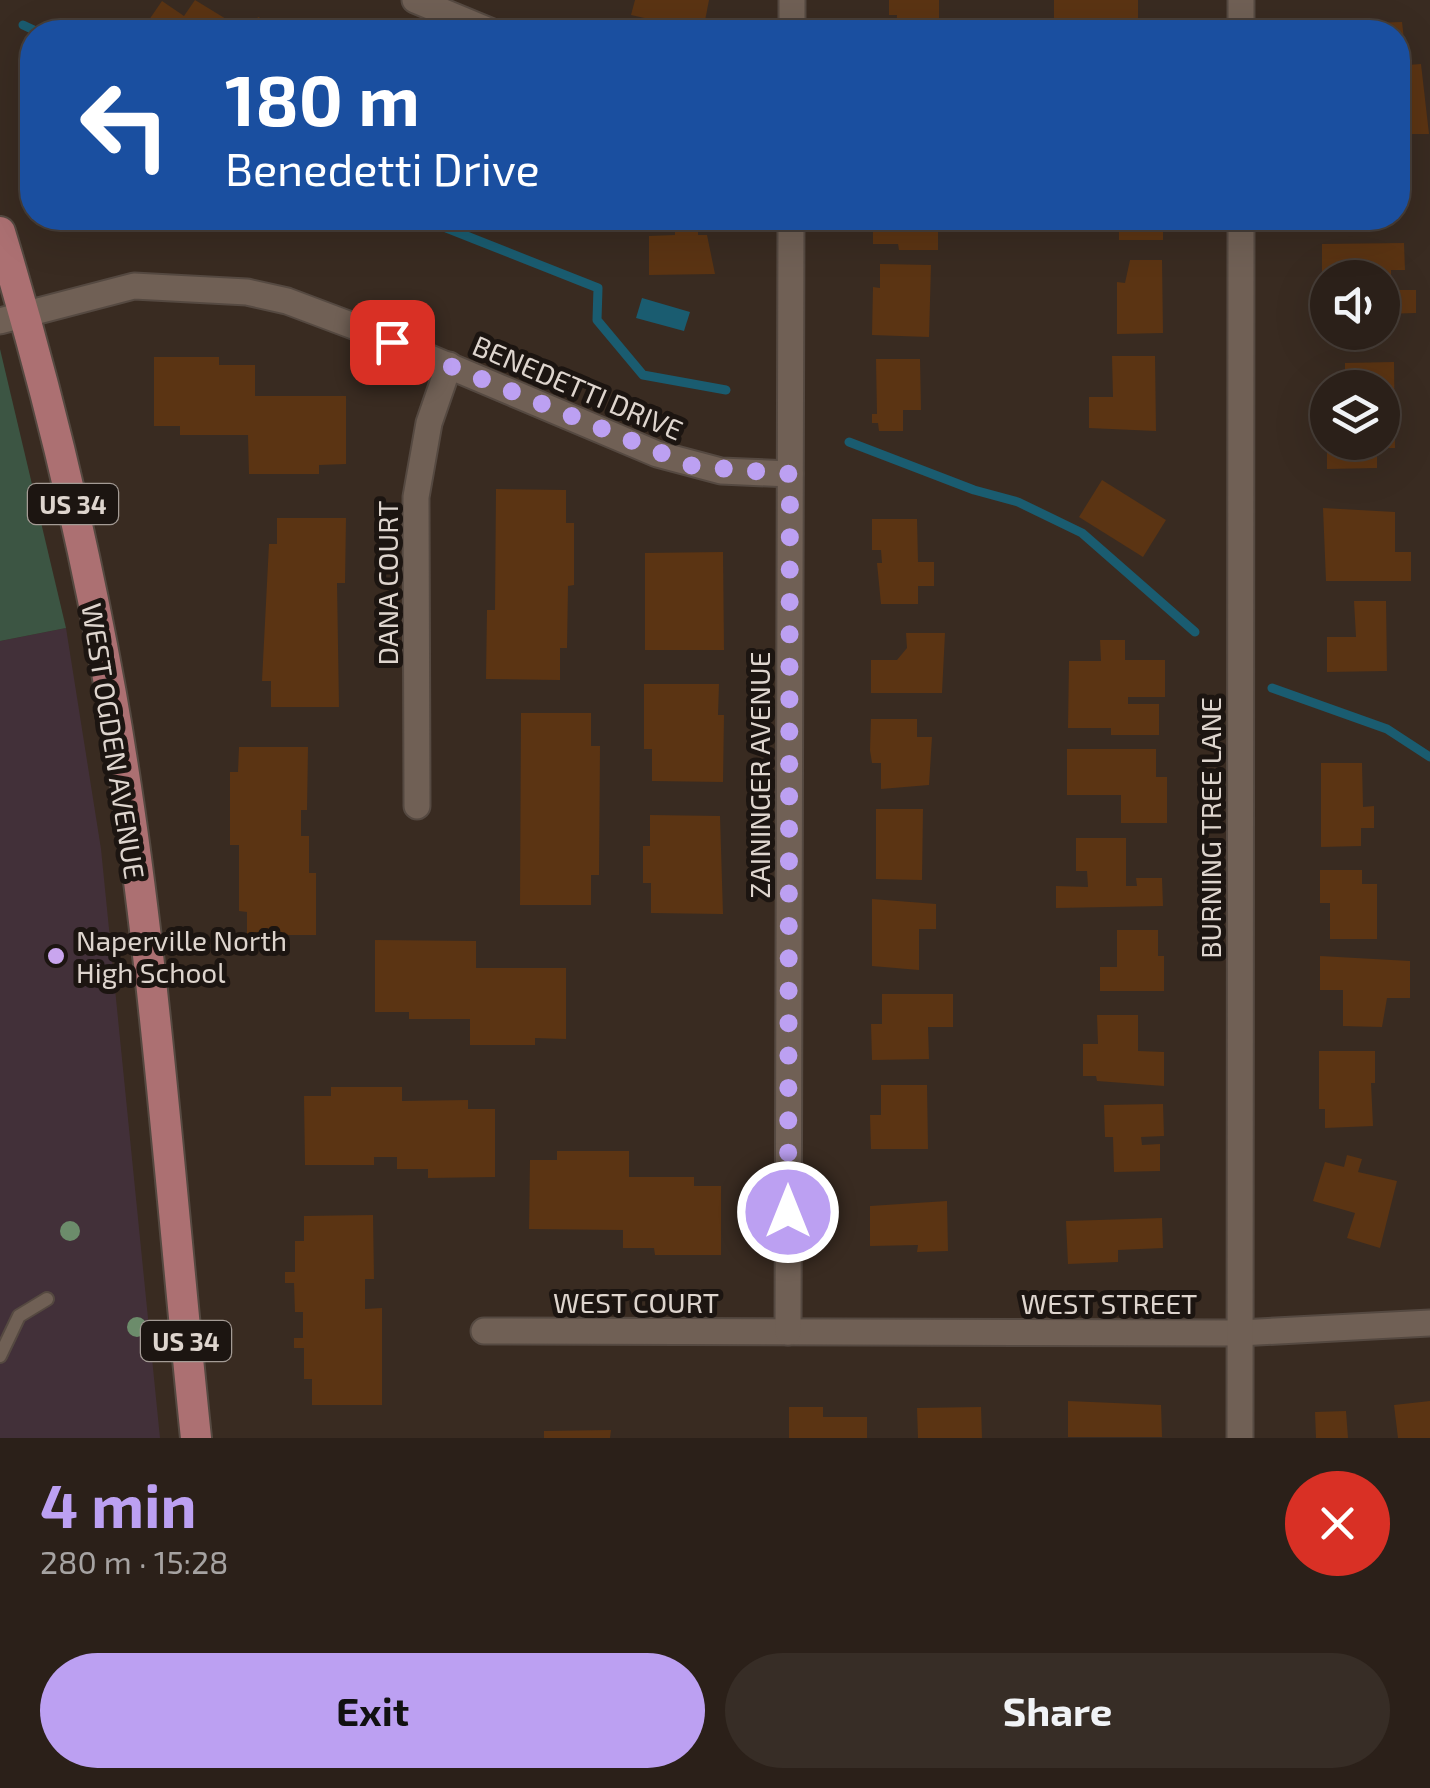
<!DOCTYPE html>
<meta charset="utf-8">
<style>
:root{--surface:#2b2019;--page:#372d26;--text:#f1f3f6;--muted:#a6a3a2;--line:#473e38;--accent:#bca0f2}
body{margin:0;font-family:"Exo 2",sans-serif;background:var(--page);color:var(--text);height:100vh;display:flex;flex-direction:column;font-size:38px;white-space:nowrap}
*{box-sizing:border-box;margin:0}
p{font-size:32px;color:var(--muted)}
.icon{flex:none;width:55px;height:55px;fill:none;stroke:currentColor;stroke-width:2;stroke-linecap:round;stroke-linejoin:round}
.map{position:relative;height:1438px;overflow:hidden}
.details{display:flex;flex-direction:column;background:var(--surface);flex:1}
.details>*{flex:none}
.hud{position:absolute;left:20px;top:20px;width:1390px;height:210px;border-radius:40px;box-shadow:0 10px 40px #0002,0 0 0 2px var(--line);background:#1a4fa0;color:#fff;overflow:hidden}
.controls{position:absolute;left:1310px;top:260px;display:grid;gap:20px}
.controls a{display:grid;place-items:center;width:90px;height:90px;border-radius:50%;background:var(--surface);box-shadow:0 10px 40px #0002,0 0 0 2px var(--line);font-size:50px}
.pin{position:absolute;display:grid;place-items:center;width:85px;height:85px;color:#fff;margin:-42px;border-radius:20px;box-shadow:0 5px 15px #0006}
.me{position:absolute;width:110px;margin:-55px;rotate:0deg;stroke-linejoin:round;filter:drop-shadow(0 0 8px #0008)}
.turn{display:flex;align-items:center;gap:35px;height:210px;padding:0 40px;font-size:45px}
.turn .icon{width:130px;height:130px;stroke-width:2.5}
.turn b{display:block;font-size:70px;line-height:85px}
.round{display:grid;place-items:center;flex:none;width:105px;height:105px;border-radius:52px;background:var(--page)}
.overview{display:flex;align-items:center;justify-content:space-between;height:170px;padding:0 40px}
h1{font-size:60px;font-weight:700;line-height:75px;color:var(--accent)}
.button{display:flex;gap:20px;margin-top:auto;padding:20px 40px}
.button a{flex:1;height:115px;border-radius:60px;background:var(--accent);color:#111;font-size:40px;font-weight:700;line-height:115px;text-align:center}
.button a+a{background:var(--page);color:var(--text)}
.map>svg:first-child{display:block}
.education{fill:#423039}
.green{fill:#3c5543}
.water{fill:#1a5c70}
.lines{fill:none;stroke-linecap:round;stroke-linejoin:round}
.stream{stroke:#1a5c70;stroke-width:9}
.building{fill:#5b3413}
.lane-casing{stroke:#554941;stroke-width:16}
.street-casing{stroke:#554941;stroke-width:29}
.primary-casing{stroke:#554941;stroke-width:34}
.lane{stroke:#706055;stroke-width:12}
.street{stroke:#706055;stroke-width:25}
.primary{stroke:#ac7072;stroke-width:30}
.tree{fill:#6c8c6b}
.route{stroke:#bca0f2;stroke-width:18;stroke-dasharray:0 32.4}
.poi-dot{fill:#c9a5ee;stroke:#1c1511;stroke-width:4}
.labels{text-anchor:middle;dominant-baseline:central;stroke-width:10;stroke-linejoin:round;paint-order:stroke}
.shield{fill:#1c1511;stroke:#a49b95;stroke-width:2.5}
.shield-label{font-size:25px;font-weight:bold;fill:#ded5ce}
.street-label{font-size:28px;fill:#ded5ce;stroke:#1c1511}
.poi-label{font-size:28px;fill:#ded5ce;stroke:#1c1511;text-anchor:start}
</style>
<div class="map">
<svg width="1430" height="1438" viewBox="0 0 1430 1438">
<rect width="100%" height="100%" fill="#392b21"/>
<path class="education" d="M66 628 101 849 160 1438H0V641Z"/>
<path class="green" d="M0 349 66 628 0 641Z"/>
<path class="water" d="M642 298 690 312 684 331 636 318Z"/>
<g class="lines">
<g class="stream">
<path d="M23 25 38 32"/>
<path d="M421 218 598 288 597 320 643 375 726 390"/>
<path d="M849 442 974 490 1018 502 1082 533 1195 632"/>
<path d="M1272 688 1387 729 1430 757"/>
</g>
</g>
<g class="building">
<path d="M195 0 231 22 224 32 142 30 162 1 184 16Z"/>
<path d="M635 0H709L703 31 631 15Z"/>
<path d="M889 0H939V32H896L897 15H889Z"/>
<path d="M1054 0H1138V21H1166L1167 32H1054Z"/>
<path d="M258 17 292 32H251Z"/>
<path d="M1402 22 1407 65 1421 64 1429 134H1398V32H1367L1371 23Z"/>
<path d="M675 218H715V228L698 229V235H707L715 274 649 275V236L675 235Z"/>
<path d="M873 218H938V250H899L898 244H873Z"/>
<rect x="1119" y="218" width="44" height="22"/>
<rect x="1320" y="218" width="55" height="10"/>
<path d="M1404 243 1405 270H1391V290H1416V313L1382 314V278L1322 277V244Z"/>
<path d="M1130 260H1162L1163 333 1117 334V282L1125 283Z"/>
<path d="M880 264 931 265 929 337 872 335 873 287 880 288Z"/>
<path d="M1112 356H1155L1156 431 1089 428V397H1113Z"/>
<path d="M154 357H219V365H255V396H346V464L319 465V474H249L248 435H180V426H154Z"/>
<path d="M876 359H920L921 410H903V431H879L878 423H872V414H877Z"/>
<path d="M1394 362 1395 448H1377V468L1327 469V442H1382V388H1345V363Z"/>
<path d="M1102 480 1166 520 1143 557 1079 517Z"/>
<path d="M496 489 566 490V523H574V585L568 586 567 648H560V680L486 679 487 610H495Z"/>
<path d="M1323 508 1395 512V552H1411V581H1326Z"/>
<path d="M277 518H346L345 583H337L339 707H271V681H262L269 544H277Z"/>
<path d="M872 519H917L918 562H934V586H918V604H881L877 563H882L881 550H872Z"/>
<path d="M723 552 724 650H645V553Z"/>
<path d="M1354 601H1386L1387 671 1327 672V637H1356Z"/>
<path d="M906 633H945L942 693H871V660H897L907 648Z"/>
<path d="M1100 640H1125V660H1165V697H1128V704H1159V735H1111V728H1068L1069 661H1101Z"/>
<path d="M644 684H719L718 715H724L723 782 652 781V749H644Z"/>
<path d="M521 713H591V746H600L599 875H591V905H520Z"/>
<path d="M871 719H917V737H932L929 785 881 789V763H872L870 750Z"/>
<path d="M239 747H308L307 810H301V836H309V873H316V935H247V912L239 911V845H230V772H238Z"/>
<path d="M1067 749H1156V777H1167V823H1121V795H1067Z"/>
<path d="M1321 763H1362L1363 807 1374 806V828H1361V846L1321 847Z"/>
<path d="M876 809H923L922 880 876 879Z"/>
<path d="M650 815 720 816 723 914 651 913V883H643V846H650Z"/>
<path d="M1076 838H1126V886H1137L1136 878H1162L1163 906 1056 908V886L1088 887 1087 871H1076Z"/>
<path d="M1320 870H1362V884H1377V939H1330V903H1320Z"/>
<path d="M872 899 936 904V929H919V970L872 966Z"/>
<path d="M1117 930H1158V956H1164V991H1100V967H1117Z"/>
<path d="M375 940 476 941V968H566V1039L535 1038V1045H470V1019H409V1012H375Z"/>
<path d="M1320 956 1410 961V998H1387L1382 1027 1343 1026V990H1320Z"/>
<path d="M882 994H953V1027H928L929 1059 872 1060 871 1024H882Z"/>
<path d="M1097 1015H1138V1051L1164 1052V1086L1097 1081 1096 1076H1083V1044H1098Z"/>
<path d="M1319 1051H1375V1083H1371L1373 1126 1325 1128V1109H1319Z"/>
<path d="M881 1085H927L928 1149H871L870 1115H881Z"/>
<path d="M331 1087H402V1101L468 1100V1109H495V1177L428 1178V1169H397V1157H374V1165H305L304 1096H331Z"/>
<path d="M1163 1104 1164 1136 1141 1137 1142 1145 1160 1144V1171L1114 1172 1113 1137H1105L1104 1105Z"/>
<path d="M557 1151H629V1177H694V1186H721V1255H655L654 1248H623V1230L529 1229 530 1160H557Z"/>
<path d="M1347 1155 1362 1159 1358 1172 1397 1181 1380 1248 1347 1238 1355 1213 1313 1201 1325 1162 1344 1167Z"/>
<path d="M947 1201 948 1251 917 1252 918 1245 870 1246V1206Z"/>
<path d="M373 1215 374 1279H365V1309L382 1308V1405H312V1379H304V1348H294V1338H303V1312H295L294 1283H285V1272H295V1241H304V1216Z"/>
<path d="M1162 1218 1163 1248 1118 1250V1262L1068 1264 1066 1221Z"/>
<path d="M1068 1401 1161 1405 1162 1437H1068Z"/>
<path d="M1430 1401V1438H1398L1394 1405Z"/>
<path d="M789 1407H823V1417H867V1438H789Z"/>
<path d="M981 1407 982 1438H918L917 1408Z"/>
<path d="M1346 1411 1348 1438H1316L1315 1412Z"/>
<path d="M611 1430 610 1438H544V1431Z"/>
</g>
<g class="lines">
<g class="lane-casing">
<path id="lane" d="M0 1356 19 1316 47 1299"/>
</g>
<g class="street-casing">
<g id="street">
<path d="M415 0 492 32"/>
<path d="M792 32V0"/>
<path d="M1241 32V0"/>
<path d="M0 321 134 286 247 292 287 301 364 330 657 454 721 471 790 474"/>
<path d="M417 806 416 497 429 423 449 365"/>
<path d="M484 1331 1239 1333 1430 1323"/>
<path d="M788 1332 791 218"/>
<path d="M1240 1438 1241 218"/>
</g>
</g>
<g class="primary-casing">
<path id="primary" d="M0 232C46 384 83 537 111 694 154 940 170 1190 196 1438"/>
</g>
<use href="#lane" class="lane"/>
<use href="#street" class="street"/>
<use href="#primary" class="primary"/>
</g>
<g class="tree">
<circle cx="70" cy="1231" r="10"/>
<circle cx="137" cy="1327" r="10"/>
</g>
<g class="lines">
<path class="route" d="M392 342 693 466 790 474 788 1212"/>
</g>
<circle class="poi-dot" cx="56" cy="956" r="10"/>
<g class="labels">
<g class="shield">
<rect x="28" y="484" width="90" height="40" rx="8"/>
<rect x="141" y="1321" width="90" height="40" rx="8"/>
</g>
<g class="shield-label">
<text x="73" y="504">US 34</text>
<text x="186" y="1341">US 34</text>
</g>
<g class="street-label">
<text transform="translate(578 387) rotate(23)">BENEDETTI DRIVE</text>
<text transform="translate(387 583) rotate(-90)">DANA COURT</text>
<text transform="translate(114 741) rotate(81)">WEST OGDEN AVENUE</text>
<text transform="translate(759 775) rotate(-90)">ZAININGER AVENUE</text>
<text transform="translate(1210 828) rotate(-90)">BURNING TREE LANE</text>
<text x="636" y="1302">WEST COURT</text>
<text x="1109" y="1303">WEST STREET</text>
</g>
<g class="poi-label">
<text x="76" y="940">Naperville North<tspan x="76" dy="32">High School</tspan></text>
</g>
</g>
</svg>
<div class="controls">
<a><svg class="icon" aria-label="sound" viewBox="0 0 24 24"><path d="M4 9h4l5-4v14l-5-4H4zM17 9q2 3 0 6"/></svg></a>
<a><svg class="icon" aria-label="layers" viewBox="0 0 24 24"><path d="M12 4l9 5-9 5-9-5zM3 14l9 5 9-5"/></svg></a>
</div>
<div class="pin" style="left:392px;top:342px;background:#d93025"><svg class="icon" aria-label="arrive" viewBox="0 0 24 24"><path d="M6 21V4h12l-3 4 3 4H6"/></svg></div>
<svg class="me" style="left:788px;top:1212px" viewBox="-20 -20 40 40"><circle r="17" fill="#bca0f2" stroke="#fff" stroke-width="3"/><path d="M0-11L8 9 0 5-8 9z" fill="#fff"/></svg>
<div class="hud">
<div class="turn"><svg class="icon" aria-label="left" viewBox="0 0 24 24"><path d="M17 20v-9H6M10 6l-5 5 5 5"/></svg><div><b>180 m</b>Benedetti Drive</div></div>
</div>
</div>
<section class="details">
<div class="overview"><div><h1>4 min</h1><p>280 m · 15:28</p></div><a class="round" style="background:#d93025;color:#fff"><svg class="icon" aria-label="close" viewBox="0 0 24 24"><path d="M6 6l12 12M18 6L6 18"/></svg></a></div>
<div class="button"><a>Exit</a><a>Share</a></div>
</section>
